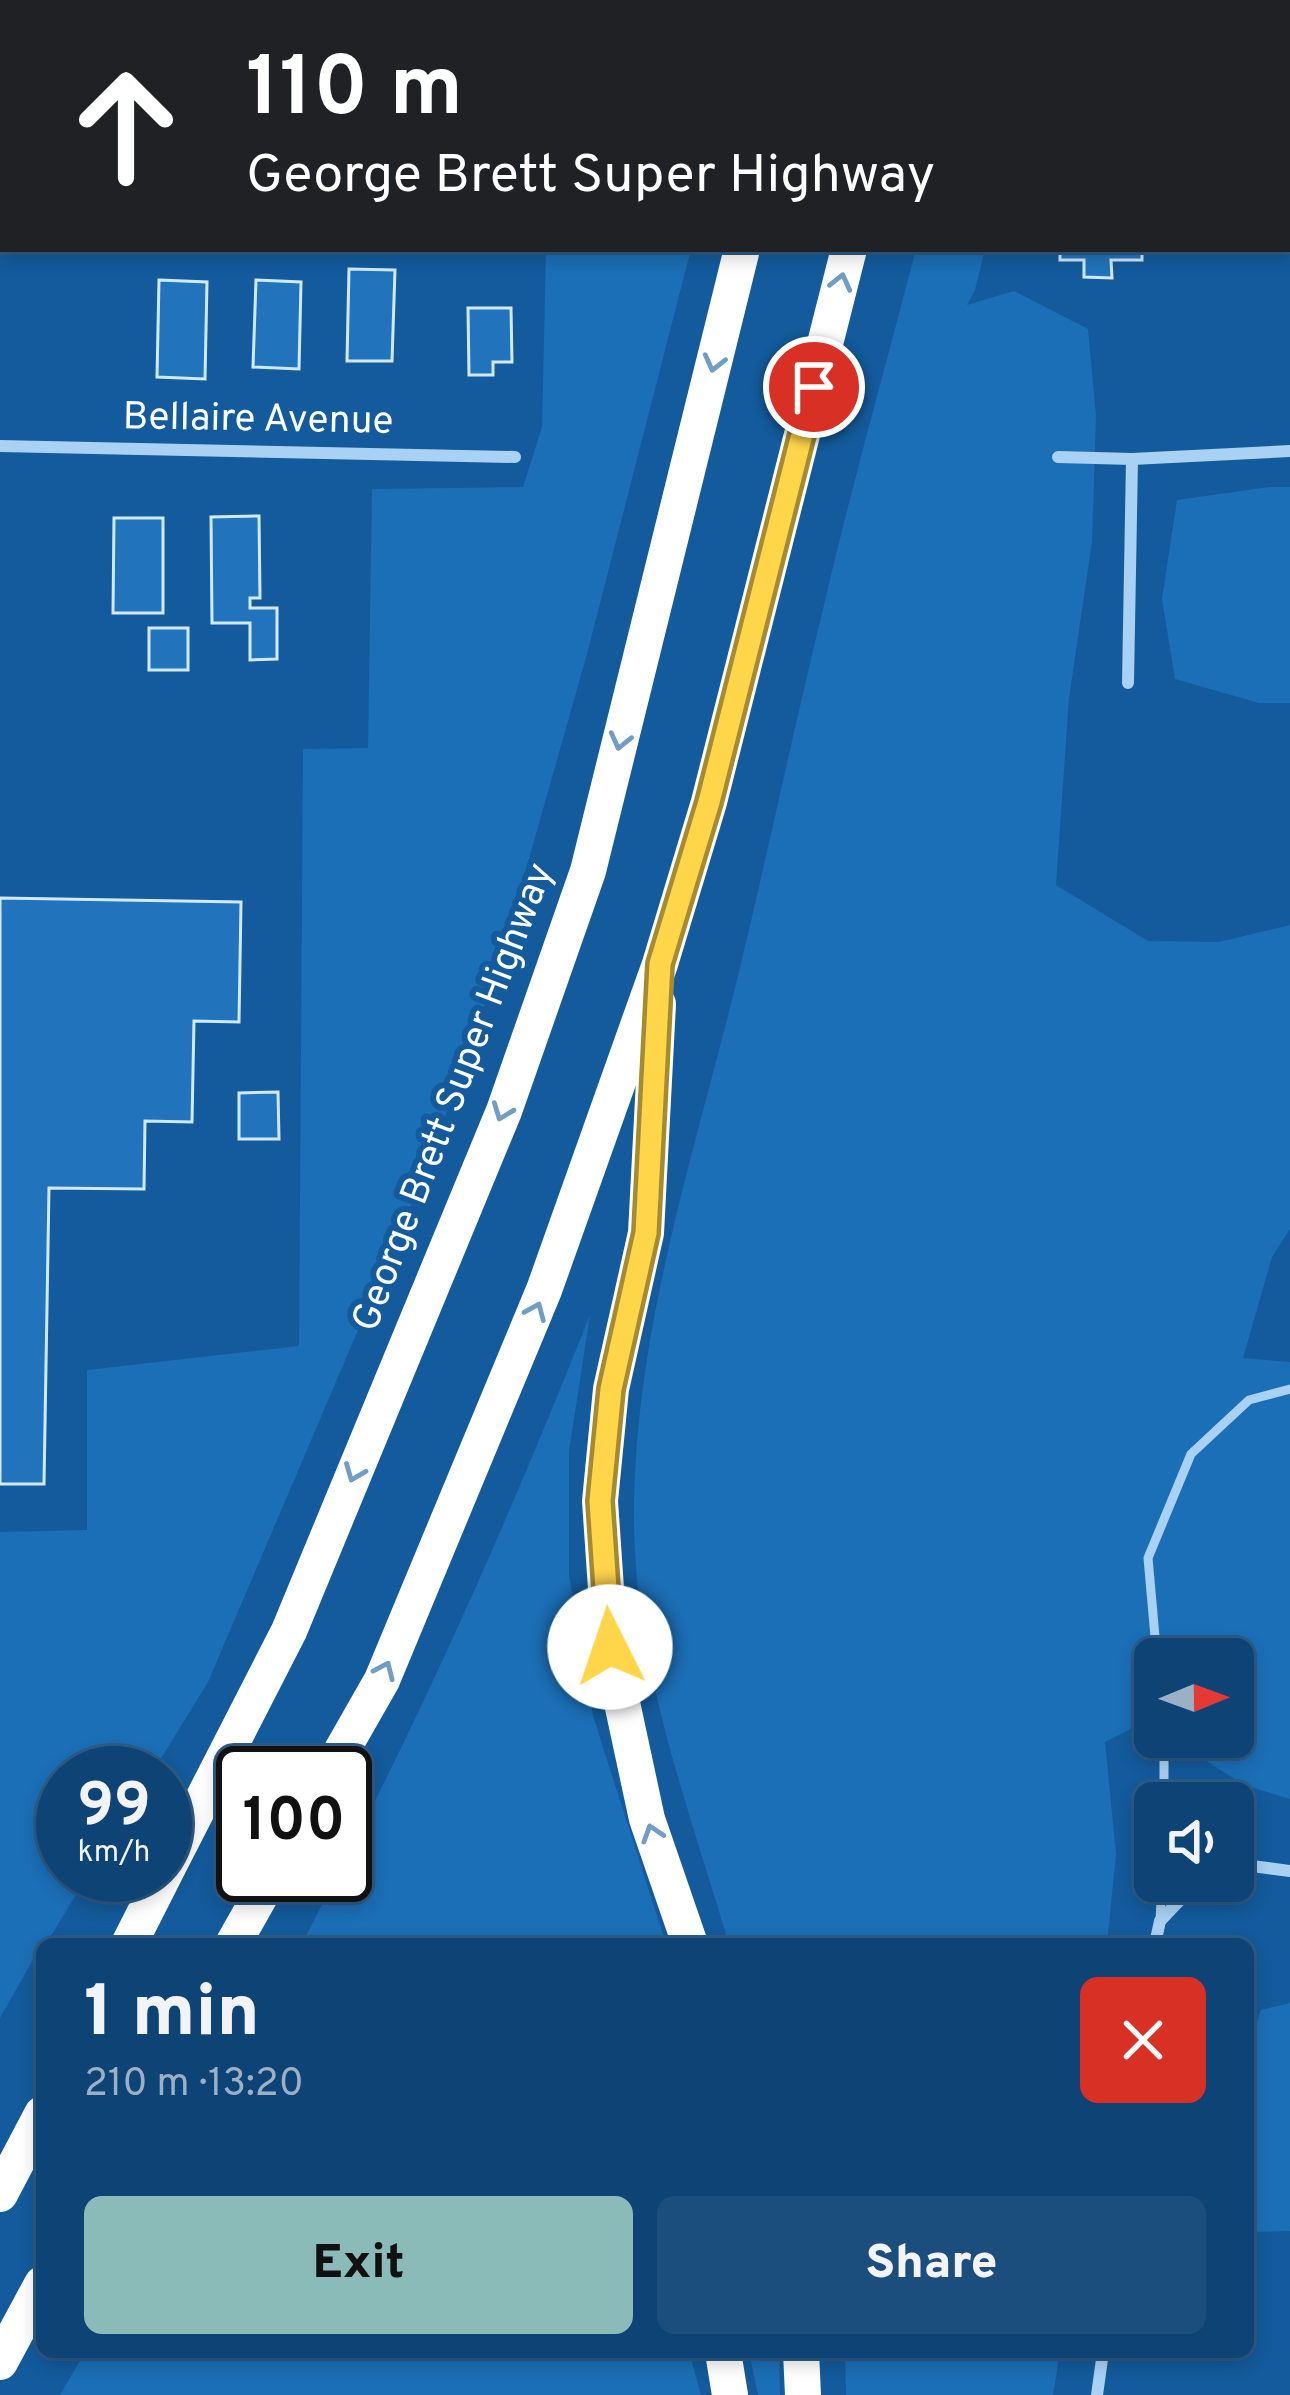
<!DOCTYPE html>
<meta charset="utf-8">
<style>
:root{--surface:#0e4475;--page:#1c4e7d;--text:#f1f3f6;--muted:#9bb0c5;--line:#2e5c87;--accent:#8bbbb9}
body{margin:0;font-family:Overpass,sans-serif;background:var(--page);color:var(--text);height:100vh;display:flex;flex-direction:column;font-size:45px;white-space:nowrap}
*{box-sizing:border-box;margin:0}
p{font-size:39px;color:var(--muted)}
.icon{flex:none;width:66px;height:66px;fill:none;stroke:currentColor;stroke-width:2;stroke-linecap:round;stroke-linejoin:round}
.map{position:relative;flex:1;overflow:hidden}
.details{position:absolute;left:36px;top:1938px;width:1218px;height:420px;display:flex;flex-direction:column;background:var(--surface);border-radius:18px;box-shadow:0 6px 18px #0003,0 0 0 3px var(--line)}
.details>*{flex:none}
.top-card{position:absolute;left:0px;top:0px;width:1290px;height:252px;box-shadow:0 6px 18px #0003,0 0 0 3px var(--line);background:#202124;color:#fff;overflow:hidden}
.needle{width:78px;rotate:89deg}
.tools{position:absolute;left:1134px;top:1638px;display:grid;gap:24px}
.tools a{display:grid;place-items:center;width:120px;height:120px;border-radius:18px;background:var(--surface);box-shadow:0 6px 18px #0003,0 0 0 3px var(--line);font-size:60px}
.speed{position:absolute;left:36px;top:1746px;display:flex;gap:24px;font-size:60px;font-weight:700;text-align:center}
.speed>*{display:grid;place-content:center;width:156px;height:156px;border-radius:50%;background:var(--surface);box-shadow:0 6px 18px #0003,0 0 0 3px var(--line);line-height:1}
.speed small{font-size:30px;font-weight:400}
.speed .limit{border:6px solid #111;border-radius:18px;background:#fff;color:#111}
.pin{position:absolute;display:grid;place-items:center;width:102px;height:102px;color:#fff;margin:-51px;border:6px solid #fff;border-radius:50%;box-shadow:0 3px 12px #0007}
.me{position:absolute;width:132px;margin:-66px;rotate:356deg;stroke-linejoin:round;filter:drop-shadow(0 0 9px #0008)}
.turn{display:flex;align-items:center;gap:42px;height:252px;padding:0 48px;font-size:54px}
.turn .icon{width:156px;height:156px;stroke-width:2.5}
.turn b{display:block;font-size:84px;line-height:102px}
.round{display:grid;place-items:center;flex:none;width:126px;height:126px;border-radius:18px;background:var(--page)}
.head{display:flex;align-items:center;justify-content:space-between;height:204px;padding:0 48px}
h1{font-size:72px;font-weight:800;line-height:90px}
.button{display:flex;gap:24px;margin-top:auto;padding:24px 48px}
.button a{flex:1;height:138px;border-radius:18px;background:var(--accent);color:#111;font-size:48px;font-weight:800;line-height:138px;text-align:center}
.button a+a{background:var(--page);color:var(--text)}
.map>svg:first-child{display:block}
.green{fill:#1b6fb6}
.building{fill:#2174bb;stroke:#d1e9fd;stroke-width:3}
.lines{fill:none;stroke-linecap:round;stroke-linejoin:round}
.service{stroke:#a8d1f4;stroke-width:9}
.minor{stroke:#a8d1f4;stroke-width:12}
.motorway{stroke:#fff;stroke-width:36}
.oneway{stroke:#719dc4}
.route-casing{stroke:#a68a30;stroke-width:30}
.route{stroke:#ffd54a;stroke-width:21}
.labels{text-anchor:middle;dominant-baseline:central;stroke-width:12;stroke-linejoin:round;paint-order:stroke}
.street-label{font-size:39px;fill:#fff;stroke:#135b9c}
</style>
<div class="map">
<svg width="1290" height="2395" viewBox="0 0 1290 2395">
<rect width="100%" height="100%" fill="#135b9c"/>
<g class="green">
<path d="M551 0H755L551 3Z"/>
<path d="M981 0H1178L980 3Z"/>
<path d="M546 249H691L587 654 500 961 425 1173 208 1682 152 1773H63V1875H88L46 1944H42L0 2018V1532L87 1530V1370L299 1346 303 749 368 748 372 489 523 487 542 427Z"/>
<path d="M916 249H985L975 290 967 305 1014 291 1088 329 1096 416 1092 542 1069 698 1056 885 1148 941 1219 942 1290 925V1229L1272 1257 1243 1358 1290 1362V1799L1244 1785 1169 1737H1233V1659H1155V1728L1145 1722 1105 1742 1116 1854 1107 1944H729C688 1807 635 1666 634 1521 633 1336 693 1158 737 980 767 856 793 732 823 609 851 488 885 369 916 249Z"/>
<path d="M1269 487H1290V703H1259L1175 679 1162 599 1177 500Z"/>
<path d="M590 1315 569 1451V1575L593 1716 666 1944H302L337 1875H345V1860C437 1682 516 1501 590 1315Z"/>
<path d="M1290 2003V2231L1248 2232V2048L1261 2010Z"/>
<path d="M85 2352H689L701 2395H60Z"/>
<path d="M749 2352H779L780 2395H758Z"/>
<path d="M845 2352H1060L1053 2395H846Z"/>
</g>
<g class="building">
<rect x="147" y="0" width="49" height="3"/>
<rect x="213" y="0" width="47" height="3"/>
<rect x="278" y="0" width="47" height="3"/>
<path d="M384 0H475L384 3Z"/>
<rect x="0" y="74" width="3" height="49"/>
<path d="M1060 249H1142V260H1111L1112 278 1084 277V260H1060Z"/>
<path d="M349 269 395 270 392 361H347Z"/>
<path d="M159 280 207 282 205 379 157 377Z"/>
<path d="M256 280 301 282 299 369 253 367Z"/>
<path d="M468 308H511L512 362H493V375H469Z"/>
<path d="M259 516 260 598H250V608H277V659L250 660V623H212L211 517Z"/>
<path d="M114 518H163V613H113Z"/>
<rect x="149" y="628" width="39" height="42"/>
<path d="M0 898 241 902 239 1022 194 1021 192 1122 145 1121 144 1189 49 1188 44 1484H0Z"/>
<path d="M278 1092 279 1139H239V1093Z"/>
</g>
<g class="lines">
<g class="service">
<path d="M1157 1659 1148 1558 1191 1454 1249 1400 1290 1389"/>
<path d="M1164 1737V1803"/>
<path d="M1160 1921 1162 1881"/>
</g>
<g class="minor">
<path d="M0 446 515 457"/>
<path d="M1058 457 1132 459 1290 451"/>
<path d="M1128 683 1132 459"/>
<path d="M1233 1871 1252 1866 1290 1871"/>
<path d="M1155 1944 1160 1921 1198 1881"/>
<path d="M1097 2395 1103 2352"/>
</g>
<g class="motorway">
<path d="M803 3 804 0"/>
<path d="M912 3V0"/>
<path d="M658 1004 646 1233 611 1389 600 1501 610 1647 647 1819 690 1944"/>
<path d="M329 1773 382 1680 544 1290 660 964 709 802 849 249"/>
<path d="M165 1873 289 1631 504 1111 588 871 742 249"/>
<path d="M129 1944 164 1875"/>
<path d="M233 1944 272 1875"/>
<path d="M0 2194 42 2114"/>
<path d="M723 2352 730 2395"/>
<path d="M801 2352 803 2395"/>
<path d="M0 2362 42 2284"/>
</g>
</g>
<defs><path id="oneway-chevron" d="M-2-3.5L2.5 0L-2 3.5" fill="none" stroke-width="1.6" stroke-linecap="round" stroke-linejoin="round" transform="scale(3)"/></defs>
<g class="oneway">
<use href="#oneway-chevron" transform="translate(841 282) rotate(-76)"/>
<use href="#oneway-chevron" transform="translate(714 363) rotate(104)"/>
<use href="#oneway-chevron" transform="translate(620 741) rotate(104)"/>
<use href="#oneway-chevron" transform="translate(502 1112) rotate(111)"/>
<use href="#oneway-chevron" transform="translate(536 1311) rotate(-67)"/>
<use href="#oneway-chevron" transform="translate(354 1473) rotate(112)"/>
<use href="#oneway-chevron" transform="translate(385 1670) rotate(-66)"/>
<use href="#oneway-chevron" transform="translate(652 1833) rotate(-108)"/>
</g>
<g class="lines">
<g class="route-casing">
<path id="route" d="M610 1647 600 1501 611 1389 646 1233 660 964 709 802 814 387"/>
</g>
<use href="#route" class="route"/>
</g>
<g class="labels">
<g class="street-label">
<text transform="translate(258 421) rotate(1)">Bellaire Avenue</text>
<text transform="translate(455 1098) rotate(-69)">George Brett Super Highway</text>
</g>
</g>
</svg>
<div class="tools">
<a><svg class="needle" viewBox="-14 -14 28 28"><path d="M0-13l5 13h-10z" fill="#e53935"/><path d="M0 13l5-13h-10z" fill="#9bb0c5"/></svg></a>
<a><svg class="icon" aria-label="sound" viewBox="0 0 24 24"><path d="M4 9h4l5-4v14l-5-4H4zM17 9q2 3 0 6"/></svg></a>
</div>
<div class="speed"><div>99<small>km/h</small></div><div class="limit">100</div></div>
<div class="pin" style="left:814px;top:387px;background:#d93025"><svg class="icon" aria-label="arrive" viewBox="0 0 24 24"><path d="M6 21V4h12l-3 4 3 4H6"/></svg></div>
<svg class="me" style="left:610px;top:1647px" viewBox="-20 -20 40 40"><circle r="19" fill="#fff"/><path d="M0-13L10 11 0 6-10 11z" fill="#ffd54a"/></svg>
<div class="top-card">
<div class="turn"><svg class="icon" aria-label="ahead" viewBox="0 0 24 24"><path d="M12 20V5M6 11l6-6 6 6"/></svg><div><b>110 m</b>George Brett Super Highway</div></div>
</div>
<section class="details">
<div class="head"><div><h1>1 min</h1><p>210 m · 13:20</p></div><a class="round" style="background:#d93025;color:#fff"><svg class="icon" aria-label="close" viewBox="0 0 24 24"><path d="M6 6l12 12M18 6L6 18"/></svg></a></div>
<div class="button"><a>Exit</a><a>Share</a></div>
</section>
</div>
